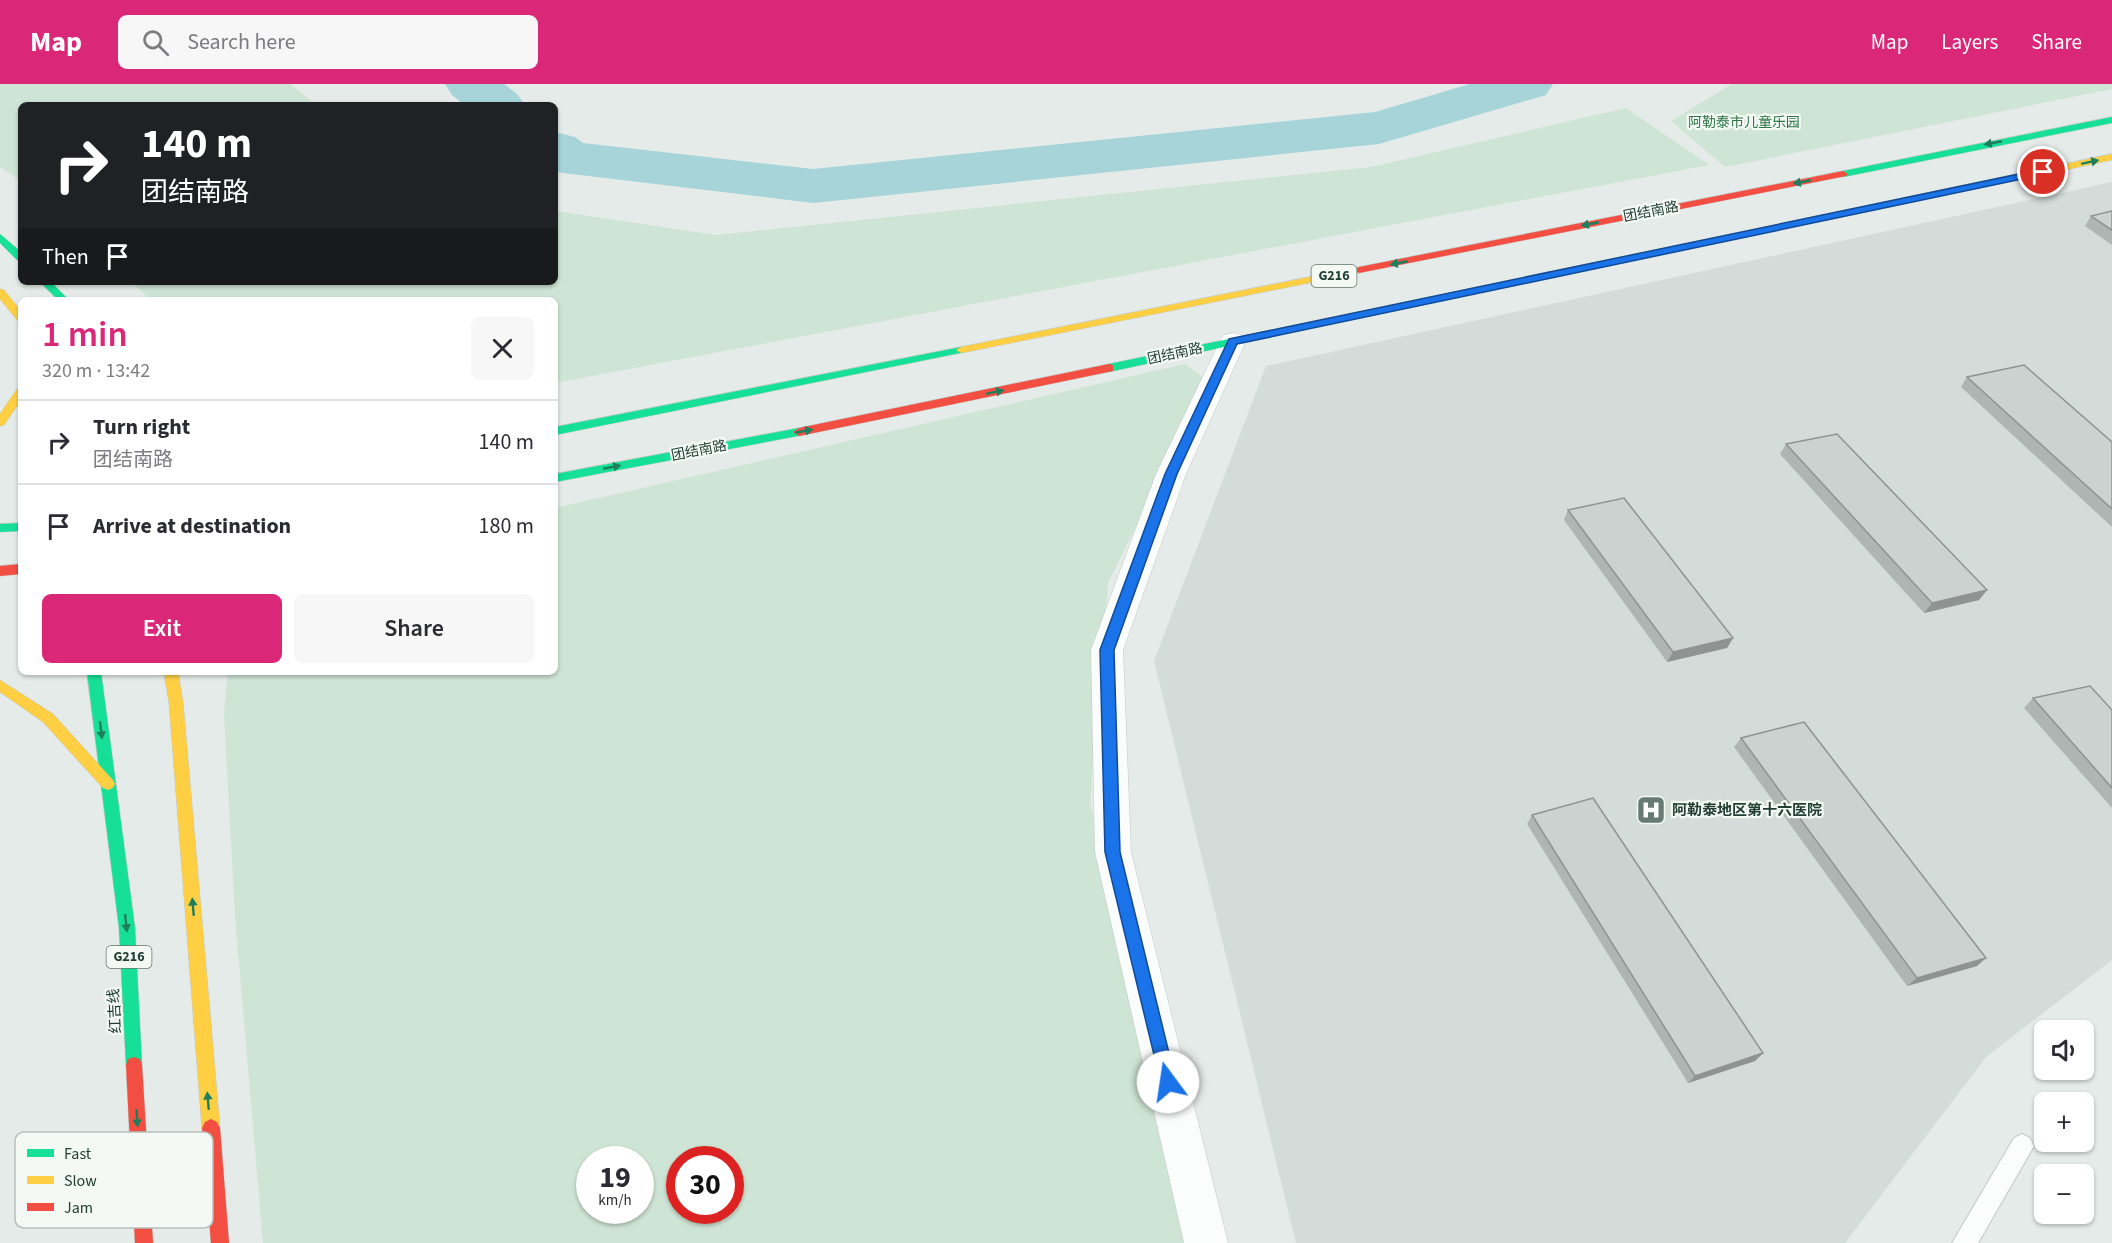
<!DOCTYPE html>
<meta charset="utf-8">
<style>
:root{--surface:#fff;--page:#f7f7f7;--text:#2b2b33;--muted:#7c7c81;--line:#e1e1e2;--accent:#db2777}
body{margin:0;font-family:"Source Sans 3","Noto Sans SC",sans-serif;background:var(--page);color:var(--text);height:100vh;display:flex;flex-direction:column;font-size:22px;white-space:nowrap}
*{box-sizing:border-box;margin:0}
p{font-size:20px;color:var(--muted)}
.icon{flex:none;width:33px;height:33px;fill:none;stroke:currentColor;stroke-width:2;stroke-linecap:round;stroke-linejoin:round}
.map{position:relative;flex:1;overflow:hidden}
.panel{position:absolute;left:18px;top:213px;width:540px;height:378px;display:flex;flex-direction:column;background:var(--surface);border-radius:9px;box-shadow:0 2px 4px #0004}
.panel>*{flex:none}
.hud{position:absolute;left:18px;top:18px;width:540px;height:183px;border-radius:9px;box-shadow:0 2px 4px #0004;background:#202124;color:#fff;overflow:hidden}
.tools{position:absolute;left:2034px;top:936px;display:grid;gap:12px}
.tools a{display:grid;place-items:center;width:60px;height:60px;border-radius:9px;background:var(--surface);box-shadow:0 2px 4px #0004;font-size:30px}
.speed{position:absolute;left:576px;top:1062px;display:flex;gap:12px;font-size:30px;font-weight:700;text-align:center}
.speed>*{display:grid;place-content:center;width:78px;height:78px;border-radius:50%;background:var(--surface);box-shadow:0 2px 4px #0004;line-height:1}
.speed small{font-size:15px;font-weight:400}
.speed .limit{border:9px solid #d22;background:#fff;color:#111}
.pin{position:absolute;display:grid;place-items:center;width:51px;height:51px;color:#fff;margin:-26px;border:3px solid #fff;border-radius:50%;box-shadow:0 2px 6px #0007}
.me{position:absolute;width:66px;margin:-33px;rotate:346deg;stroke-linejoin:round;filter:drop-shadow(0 0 4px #0008)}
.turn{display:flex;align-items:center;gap:21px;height:126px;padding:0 24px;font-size:27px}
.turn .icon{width:78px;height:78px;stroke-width:2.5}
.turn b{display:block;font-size:42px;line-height:51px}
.then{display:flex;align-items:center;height:57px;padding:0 24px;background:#0003;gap:12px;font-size:22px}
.round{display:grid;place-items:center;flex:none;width:63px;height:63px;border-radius:9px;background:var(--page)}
.head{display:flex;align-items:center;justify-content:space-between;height:102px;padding:0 24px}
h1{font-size:36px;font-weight:600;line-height:45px;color:var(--accent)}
.button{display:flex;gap:12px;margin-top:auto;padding:12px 24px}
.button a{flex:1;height:69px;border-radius:9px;background:var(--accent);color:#fff;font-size:24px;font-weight:600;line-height:69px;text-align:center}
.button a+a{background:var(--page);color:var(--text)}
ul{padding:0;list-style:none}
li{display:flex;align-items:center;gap:18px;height:84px;padding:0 24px;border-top:2px solid var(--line)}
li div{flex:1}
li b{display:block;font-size:22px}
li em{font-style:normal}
header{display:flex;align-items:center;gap:36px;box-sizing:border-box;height:84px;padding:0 30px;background:var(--accent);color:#fff}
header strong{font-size:28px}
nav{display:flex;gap:33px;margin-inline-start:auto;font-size:21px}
.search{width:420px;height:54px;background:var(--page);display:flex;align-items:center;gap:15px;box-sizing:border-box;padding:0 21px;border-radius:9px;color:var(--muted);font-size:22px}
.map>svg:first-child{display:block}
.built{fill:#d3dcd8}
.green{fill:#cee4d4;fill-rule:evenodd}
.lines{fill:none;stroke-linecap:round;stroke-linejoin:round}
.river{fill:#a6d4d9;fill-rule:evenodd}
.lane-casing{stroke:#c2c8c5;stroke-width:2}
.street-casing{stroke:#c2c8c5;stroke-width:1}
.fast-casing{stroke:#c1c8c5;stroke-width:1}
.slow-casing{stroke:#c1c8c5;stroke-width:1}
.jam-casing{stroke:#c1c8c5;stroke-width:1}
.lane{fill:#fbfcfc;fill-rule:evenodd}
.street{fill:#fbfcfc;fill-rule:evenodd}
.fast{fill:#16e098;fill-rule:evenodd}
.slow{fill:#ffcf43;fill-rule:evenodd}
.jam{fill:#f24e42;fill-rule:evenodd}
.wall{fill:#afb5b2}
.shaded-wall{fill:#8f9391}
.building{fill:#ccd2cf;stroke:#8f9391;stroke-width:1.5}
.oneway{fill:#1d7f5d}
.route{fill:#1a73e8;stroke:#114b97;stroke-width:1.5}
.labels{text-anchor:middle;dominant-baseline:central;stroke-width:4.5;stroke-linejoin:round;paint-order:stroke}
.far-park-label{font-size:14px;fill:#2c7646;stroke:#f4f9f6}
.far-street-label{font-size:14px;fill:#223f36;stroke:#f4f9f6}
.shield{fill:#f4f9f6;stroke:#617770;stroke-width:1.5}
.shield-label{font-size:14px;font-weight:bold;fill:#223f36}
.poi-label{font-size:15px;font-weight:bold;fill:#223f36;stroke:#f4f9f6;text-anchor:start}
.street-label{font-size:15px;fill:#223f36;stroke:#f4f9f6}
.key{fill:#f4f9f6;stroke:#b5c1bc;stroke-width:1.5}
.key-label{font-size:16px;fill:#223f36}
</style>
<header>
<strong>Map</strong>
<div class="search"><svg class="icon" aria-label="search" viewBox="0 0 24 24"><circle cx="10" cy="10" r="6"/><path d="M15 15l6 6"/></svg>Search here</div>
<nav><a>Map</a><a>Layers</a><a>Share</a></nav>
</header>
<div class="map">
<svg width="2112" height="1159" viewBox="0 0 2112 1159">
<rect width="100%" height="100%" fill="#e5ebe8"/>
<path class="built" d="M2112 98V876L1986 973 1845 1159H1296L1154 577 1266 282Z"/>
<g class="green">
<path d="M0 0H290L316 21H21V97L0 83Z"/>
<path d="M1732 0H2112V5L1725 83 1671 37Z"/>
<path d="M1626 24 1709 81 555 299V216H151L132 198H555V127L716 151 1371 83Z"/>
<path d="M1185 280 1208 297 1108 499 1090 720 1213 1159H263L235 832 224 629 228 588H555V424ZM590 1076H640V1126H590ZM680 1076H730V1126H680Z"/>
</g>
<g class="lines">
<g class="river">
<path d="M445 0H504L517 10 525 21H465L452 11Z"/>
<path d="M1470 0H1553L1546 11 1379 60 813 119 555 88V48L575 53 583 59 813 85 1375 28Z"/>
</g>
<g class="lane-casing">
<path id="lane" d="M2022 1050 2030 1054 2034 1062 1978 1159H1952L2014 1054Z"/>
</g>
<g class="street-casing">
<path id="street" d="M1233 249 1242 251 1246 257 1186 390 1123 566 1131 768 1228 1159H1184L1095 768 1091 566 1156 390 1220 257 1224 251Z"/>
</g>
<g class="fast-casing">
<g id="fast">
<path d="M2112 33V39L1843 93 1838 90 1843 87Z"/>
<path d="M1823 131 1826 132V136L1593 185 1588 182 1593 179Z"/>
<path d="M0 150 21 168V177L17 176 0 159Z"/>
<path d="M40 198H51L69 216H58Z"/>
<path d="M1344 231 1349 234 1348 236 1109 288 1103 284 1109 280Z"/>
<path d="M961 263 966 266 965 268 555 351V343Z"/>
<path d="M799 344 805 348 803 351 555 398V390Z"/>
<path d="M21 439V447L0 448V440Z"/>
<path d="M87 588H101L135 844 142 981 140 987 134 989 128 987 126 981 119 844Z"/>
</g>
</g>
<g class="slow-casing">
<g id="slow">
<path d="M2112 70V76L1823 137 1818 134 1823 131Z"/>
<path d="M1593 179 1597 180V184L1344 237 1339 234 1344 231Z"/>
<path d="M1359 183 1363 184V188L961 269 956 266 961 263Z"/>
<path d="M0 205 4 206 21 227V237L17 236 0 215Z"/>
<path d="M21 304V316L4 341 0 342V330L17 305Z"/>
<path d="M164 588H178L183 618 220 1044 217 1050 211 1053 205 1050 202 1044 169 618Z"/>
<path d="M0 596 53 630 113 696 115 700 113 704 108 706 103 704 43 638 0 608Z"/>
</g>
</g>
<g class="jam-casing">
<g id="jam">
<path d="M1843 87 1848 90 1846 92 1359 189 1354 186 1359 183Z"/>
<path d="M1109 280 1113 281V287L799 352 793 348 799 344Z"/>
<path d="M21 480V490L0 492V482Z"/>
<path d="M134 973 140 975 142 981 153 1159H135L126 981 128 975Z"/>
<path d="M211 1035 217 1038 220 1044 229 1159H211L202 1044 205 1038Z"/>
</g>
</g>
<use href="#lane" class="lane"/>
<use href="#street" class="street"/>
<use href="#fast" class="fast"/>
<use href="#slow" class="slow"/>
<use href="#jam" class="jam"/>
</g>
<g class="wall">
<path d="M2112 127V161L2085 142 2091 132Z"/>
<path d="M1967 293 2112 358V443L1961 303Z"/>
<path d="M1786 360 1987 506 1979 516 1924 529 1780 370Z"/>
<path d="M1568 426 1733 554 1727 564 1667 578 1564 436Z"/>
<path d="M2033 614 2112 626V724L2024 624Z"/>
<path d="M1741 654 1977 882 1907 902 1734 663Z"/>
<path d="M1532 731 1763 969 1755 977 1688 999 1527 740Z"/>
</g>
<g class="shaded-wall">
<path d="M1987 506 1979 516 1924 529 1932 519Z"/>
<path d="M1733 554 1727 564 1667 578 1673 568Z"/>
<path d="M1986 874 1977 882 1907 902 1917 894Z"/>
<path d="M1763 969 1755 977 1688 999 1695 992Z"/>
</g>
<g class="building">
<path d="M2112 127V146L2091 132Z"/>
<path d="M2024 281 2112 358V425L1967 293Z"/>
<path d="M1837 350 1987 506 1932 519 1786 360Z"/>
<path d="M1624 414 1733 554 1673 568 1568 426Z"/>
<path d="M2090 602 2112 626V704L2033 614Z"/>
<path d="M1804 638 1986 874 1917 894 1741 654Z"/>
<path d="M1593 714 1763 969 1695 992 1532 731Z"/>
</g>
<defs><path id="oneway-solid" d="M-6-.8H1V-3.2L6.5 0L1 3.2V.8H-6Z" transform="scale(1.5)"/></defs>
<g class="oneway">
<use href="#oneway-solid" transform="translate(1993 59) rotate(169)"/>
<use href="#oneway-solid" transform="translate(2090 78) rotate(-12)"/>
<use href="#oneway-solid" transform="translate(1802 98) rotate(169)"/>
<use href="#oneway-solid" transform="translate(1590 140) rotate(169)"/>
<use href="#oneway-solid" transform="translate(1399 179) rotate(169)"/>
<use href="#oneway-solid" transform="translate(995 308) rotate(-12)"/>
<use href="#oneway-solid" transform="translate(804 347) rotate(-11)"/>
<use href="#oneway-solid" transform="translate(612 383) rotate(-11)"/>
<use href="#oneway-solid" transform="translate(101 646) rotate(83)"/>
<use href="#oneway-solid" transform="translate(193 823) rotate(-95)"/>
<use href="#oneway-solid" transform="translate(126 839) rotate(84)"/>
<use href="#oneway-solid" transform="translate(208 1017) rotate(-95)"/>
<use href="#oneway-solid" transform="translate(137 1034) rotate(87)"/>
</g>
<path class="route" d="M2043 85 2047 88 2046 90 1237 260 1177 390 1114 566 1120 768 1176 998 1174 1004 1168 1006 1162 1004 1105 768 1100 566 1165 390 1229 255Z"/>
<defs>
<g id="hospital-square" transform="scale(1.5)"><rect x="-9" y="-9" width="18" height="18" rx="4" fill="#667b74" stroke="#f4f9f6"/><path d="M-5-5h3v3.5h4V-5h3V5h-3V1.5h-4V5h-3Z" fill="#fff"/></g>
</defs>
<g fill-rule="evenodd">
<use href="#hospital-square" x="1651" y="726"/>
</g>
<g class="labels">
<g class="far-park-label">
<text x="1744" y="39">阿勒泰市儿童乐园</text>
</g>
<g class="far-street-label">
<text transform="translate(1651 128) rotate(-11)">团结南路</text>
<text transform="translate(1175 270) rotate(-12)">团结南路</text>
<text transform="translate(699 367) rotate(-11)">团结南路</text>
</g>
<g class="shield">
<rect x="1311.5" y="181" width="45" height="22" rx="4.5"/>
<rect x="106.5" y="862" width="45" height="22" rx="4.5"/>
</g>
<g class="shield-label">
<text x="1334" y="192">G216</text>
<text x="129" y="873">G216</text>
</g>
<g class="poi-label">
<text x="1672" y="726">阿勒泰地区第十六医院</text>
</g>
<g class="street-label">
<text transform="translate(115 927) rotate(-93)">红吉线</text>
</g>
</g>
<rect x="15" y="1048" width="198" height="96" rx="9" class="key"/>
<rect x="27" y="1065" width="27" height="8" fill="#16e098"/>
<rect x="27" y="1092" width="27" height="8" fill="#ffcf43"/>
<rect x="27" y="1119" width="27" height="8" fill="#f24e42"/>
<g class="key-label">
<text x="64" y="1075">Fast</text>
<text x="64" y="1102">Slow</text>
<text x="64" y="1129">Jam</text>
</g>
</svg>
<div class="tools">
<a><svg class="icon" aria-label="sound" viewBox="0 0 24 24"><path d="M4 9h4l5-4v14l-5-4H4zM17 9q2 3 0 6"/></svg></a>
<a>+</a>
<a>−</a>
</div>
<div class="speed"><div>19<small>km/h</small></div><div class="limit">30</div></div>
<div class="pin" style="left:2043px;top:88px;background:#d93025"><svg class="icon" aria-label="arrive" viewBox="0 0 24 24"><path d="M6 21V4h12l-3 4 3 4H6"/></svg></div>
<svg class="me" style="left:1168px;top:998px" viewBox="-20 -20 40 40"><circle r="19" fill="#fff"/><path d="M0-13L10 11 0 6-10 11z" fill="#1a73e8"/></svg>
<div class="hud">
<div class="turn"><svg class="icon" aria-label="right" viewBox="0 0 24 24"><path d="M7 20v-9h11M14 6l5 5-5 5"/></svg><div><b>140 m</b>团结南路</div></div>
<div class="then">Then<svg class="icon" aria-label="arrive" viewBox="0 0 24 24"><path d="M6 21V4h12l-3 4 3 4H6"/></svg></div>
</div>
<section class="panel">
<div class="head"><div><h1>1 min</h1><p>320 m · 13:42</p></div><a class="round"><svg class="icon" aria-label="close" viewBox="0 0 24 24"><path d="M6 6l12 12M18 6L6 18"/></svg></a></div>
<ul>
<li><svg class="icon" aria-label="right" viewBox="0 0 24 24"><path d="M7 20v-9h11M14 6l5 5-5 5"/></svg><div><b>Turn right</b><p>团结南路</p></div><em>140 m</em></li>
<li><svg class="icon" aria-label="arrive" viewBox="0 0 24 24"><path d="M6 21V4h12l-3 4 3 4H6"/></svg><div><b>Arrive at destination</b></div><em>180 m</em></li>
</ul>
<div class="button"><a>Exit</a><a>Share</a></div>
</section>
</div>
